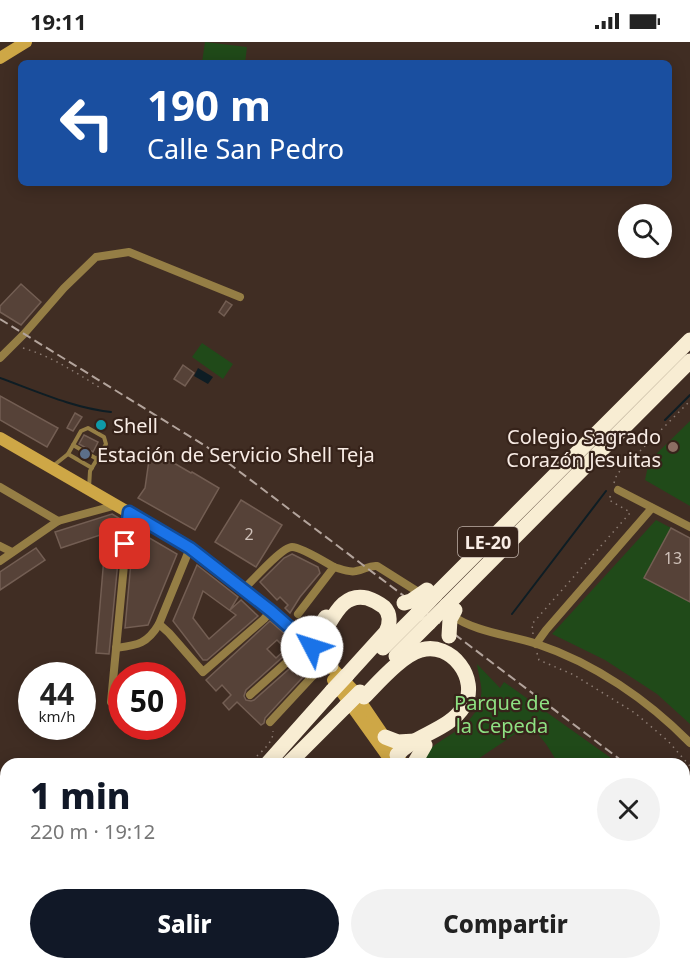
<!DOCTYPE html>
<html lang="es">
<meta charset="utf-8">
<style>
:root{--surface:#fff;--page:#f2f2f2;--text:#222;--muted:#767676;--accent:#111827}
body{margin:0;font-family:"Noto Sans",sans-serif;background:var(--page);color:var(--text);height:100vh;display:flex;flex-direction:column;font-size:22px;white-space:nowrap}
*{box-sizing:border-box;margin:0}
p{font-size:20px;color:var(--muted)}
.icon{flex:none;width:33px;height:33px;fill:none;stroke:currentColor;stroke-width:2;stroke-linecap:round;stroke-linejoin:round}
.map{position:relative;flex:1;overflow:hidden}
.sheet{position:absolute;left:0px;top:716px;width:690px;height:212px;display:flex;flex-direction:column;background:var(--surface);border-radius:18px 18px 0 0;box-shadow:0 3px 15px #0003}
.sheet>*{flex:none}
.top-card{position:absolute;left:18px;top:18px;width:654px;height:126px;border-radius:9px;box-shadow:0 3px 15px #0003;background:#1a4fa0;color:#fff;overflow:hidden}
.buttons{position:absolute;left:618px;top:162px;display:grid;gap:12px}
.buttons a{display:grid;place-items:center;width:54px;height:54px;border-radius:50%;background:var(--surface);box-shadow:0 3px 15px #0003;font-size:30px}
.speed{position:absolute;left:18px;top:620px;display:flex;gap:12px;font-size:30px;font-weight:700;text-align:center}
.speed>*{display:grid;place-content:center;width:78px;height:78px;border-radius:50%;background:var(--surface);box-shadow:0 3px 15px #0003;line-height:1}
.speed small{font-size:15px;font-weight:400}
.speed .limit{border:9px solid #d22;background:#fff;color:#111}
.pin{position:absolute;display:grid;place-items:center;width:51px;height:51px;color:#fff;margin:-26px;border-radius:12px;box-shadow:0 3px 9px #0006}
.me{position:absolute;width:66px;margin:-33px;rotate:310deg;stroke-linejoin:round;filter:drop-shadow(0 0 4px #0008)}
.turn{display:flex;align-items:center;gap:21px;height:126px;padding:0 30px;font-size:27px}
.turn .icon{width:78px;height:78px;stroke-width:2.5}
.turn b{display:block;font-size:42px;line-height:51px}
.round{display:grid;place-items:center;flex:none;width:63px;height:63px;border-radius:32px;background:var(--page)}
.summary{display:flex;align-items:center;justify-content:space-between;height:102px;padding:0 30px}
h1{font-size:36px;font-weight:800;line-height:45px;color:var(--accent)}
.primary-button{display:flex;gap:12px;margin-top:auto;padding:12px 30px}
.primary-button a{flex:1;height:69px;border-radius:36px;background:var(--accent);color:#fff;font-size:24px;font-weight:800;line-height:69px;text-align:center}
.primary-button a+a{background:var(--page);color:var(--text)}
.status{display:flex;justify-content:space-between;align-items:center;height:42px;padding:0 30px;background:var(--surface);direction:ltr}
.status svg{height:16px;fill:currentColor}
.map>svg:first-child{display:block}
.green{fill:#204a19}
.water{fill:#0e1d24}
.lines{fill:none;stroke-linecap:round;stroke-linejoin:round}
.stream{stroke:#0e1d24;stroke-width:2}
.building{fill:#564238;stroke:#735e53;stroke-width:1.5;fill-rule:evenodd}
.path{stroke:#8d7d74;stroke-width:1.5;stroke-dasharray:1.5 4.5;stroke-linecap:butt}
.lane{stroke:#957e45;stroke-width:4}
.street{stroke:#957e45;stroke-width:8}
.secondary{stroke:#cea746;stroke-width:12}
.highway{stroke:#f8edd3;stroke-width:15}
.rail{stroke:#b3a49c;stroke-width:2;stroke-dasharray:9 4.5;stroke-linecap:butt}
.highway-bridge{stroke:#f8edd3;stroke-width:15}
.route-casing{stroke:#114b97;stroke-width:15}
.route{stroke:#1a73e8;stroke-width:10}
.culture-dot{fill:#0f9aa8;stroke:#36231a;stroke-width:2}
.education-dot{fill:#8d6e63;stroke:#36231a;stroke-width:2}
.service-dot{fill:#5c6f8a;stroke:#36231a;stroke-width:2}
.labels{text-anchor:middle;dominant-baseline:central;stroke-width:4.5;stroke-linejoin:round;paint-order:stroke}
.number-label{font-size:16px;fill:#d0c2ba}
.shield{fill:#36231a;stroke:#beb0a8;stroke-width:1.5}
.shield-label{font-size:18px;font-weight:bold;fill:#f8ece5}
.poi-label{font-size:20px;fill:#f8ece5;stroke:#36231a;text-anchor:start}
.park-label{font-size:20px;fill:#8ee082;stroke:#36231a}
</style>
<div class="status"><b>19:11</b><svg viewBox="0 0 49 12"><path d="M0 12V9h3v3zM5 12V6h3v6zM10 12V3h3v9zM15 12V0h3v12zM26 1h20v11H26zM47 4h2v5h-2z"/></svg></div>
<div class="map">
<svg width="690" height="926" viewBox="0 0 690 926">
<rect width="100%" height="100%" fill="#402d23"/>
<g class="green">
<path d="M205 0 247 5 245 21 202 20Z"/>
<path d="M202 301 233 322 223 337 192 315Z"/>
<path d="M690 379V464L645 438 649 419Z"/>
<path d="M656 478 690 496V682L657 652 605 618 552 592Z"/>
<path d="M477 622 500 646 504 640 618 721H558L546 702 530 682 472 721 422 722C426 695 474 694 481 654 483 645 478 632 477 622Z"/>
<path d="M684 775 690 782V926H687L684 921Z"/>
</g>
<path class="water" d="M198 326 213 335 208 342 194 334Z"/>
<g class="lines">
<g class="stream">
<path d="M0 336C36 349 73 366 111 370"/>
<path d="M665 378 690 353"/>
<path d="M512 572 606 449"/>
</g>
</g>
<g class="building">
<path d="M21 242 41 260 21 283 0 270V264Z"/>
<path d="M226 259 232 263 224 274 219 270Z"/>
<path d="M183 323 194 331 185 344 174 337Z"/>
<path d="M0 354 58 386 47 405 0 378Z"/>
<path d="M75 371 82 375 73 389 67 386Z"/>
<path d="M84 393 98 400 93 410 79 402Z"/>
<path d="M155 410 191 431 192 430 219 446 195 488 138 456 145 446 150 411Z"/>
<path d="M241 458 282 483 256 525 215 500Z"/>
<path d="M112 472 122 478 109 612 96 611 106 491 61 506 55 490Z"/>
<path d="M671 486 690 496V560L644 536Z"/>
<path d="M134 487 177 512 148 583 125 586Z"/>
<path d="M36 506 45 518 0 548V530Z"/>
<path d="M292 512 318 525 320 531 300 555 290 571 285 566 288 563 280 555 277 558 260 540 284 516Z"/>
<path d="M197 523 238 555 230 568 241 558 258 574 207 618H203L173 579ZM203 549 236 573 209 597 193 576Z"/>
<path d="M270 579 286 593 287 597 296 603 246 648 244 654 246 658 251 659 254 658 305 613 315 622 265 676 264 681 261 683 237 660 229 668 223 661 231 653 222 643 216 649 206 638ZM277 598 286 607 276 616 267 607Z"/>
<path d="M690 884V905L684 896V888Z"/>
</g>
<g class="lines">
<g class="path">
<path d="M23 306C53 315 75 330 102 347"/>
<path d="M614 441 617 432 690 359"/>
<path d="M533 592 532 582 630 471V470L609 458 611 452"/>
<path d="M537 611 539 618 574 633 635 671 668 699 690 724"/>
<path d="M248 722C257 713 274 702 273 689"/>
</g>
<g class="lane">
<path d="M73 403 97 417"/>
<path d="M68 412 92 426"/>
<path d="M53 424 68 412 81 389 88 386 104 395 106 402 90 429 89 446"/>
<path d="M302 921 309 926 314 925 321 921"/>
</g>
<g class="street">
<path d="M0 316 24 292 64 246 96 215 129 210 240 255"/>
<path d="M0 445 58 479"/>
<path d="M618 448 690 485"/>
<path d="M0 504 12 510"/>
<path d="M0 519 58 479 117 463"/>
<path d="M334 525C341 527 349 531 356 529 364 528 369 523 377 524L423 553"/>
<path d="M243 548C252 539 282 505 292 505 301 505 325 520 334 525L298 572"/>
<path d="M451 573C475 590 509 593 537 602 594 621 648 658 690 701"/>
<path d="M159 582 169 591 203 630 264 577 271 569"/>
<path d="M536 602 546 588 652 466"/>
<path d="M116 606C138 603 147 602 159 582L190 506"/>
<path d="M250 653 305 604"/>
<path d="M111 660 129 470"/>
<path d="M270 680 321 625"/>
<path d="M669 921 672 926"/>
<path d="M413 926 421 921"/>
<path d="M489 926 496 921"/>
<path d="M617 926 624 921"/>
</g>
<g class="secondary">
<path d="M0 16 26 0"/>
<path d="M0 396 190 506 271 569 312 605 352 647 403 722"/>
<path d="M333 638 393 722"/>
<path d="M533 921 536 926"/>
</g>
<g class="highway">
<path d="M435 553 690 298"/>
<path d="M447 563 690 319"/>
<path d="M326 589 324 604 331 623"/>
<path d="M295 591C311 590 316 590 326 575"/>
<path d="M312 605C315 601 319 598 321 594 333 578 341 550 367 556 373 558 379 561 384 565 391 572 390 582 386 590L347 633"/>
<path d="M383 606 417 572"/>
<path d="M396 614 429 581"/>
<path d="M364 655C378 641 402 613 421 608 451 599 480 637 464 664 449 689 415 692 397 713"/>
<path d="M385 695 398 700 415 699"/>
<path d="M267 722 332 649"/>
<path d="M288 722 345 665"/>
<path d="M414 722 425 703"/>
<path d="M102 926 105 921"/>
<path d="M119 926 122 921"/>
</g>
<g class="rail">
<path d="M0 277 207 405 626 722"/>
<path d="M684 766 690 771"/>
</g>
<g class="highway-bridge">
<path d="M404 561 411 559 427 548"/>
<path d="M417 572 435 553"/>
<path d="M429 581 447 563"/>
<path d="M449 594 450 577 455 568"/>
<path d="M332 649 347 633"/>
<path d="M345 665 360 650"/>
</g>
</g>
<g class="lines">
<g class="route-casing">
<path id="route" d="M125 502 129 470 190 506 271 569 312 605"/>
</g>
<use href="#route" class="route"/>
</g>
<circle class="culture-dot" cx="101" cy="383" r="6"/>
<circle class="education-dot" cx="673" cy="405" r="6"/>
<circle class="service-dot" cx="85" cy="412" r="6"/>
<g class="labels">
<g class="number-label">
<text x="249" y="492">2</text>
<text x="673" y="516">13</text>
</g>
<rect class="shield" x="458" y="485" width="60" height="30" rx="4.5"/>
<g class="shield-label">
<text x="488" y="500">LE-20</text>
</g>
<g class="poi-label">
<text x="113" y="383">Shell</text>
<text x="661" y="394" text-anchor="end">Colegio Sagrado<tspan x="661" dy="23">Corazón Jesuitas</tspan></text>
<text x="97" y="412">Estación de Servicio Shell Teja</text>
</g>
<g class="park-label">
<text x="502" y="660">Parque de<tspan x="502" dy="23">la Cepeda</tspan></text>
</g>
</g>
</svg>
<div class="buttons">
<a><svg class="icon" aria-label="search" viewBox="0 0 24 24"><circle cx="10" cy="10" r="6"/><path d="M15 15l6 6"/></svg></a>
</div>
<div class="speed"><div>44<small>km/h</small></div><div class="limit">50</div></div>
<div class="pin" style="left:125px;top:502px;background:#d93025"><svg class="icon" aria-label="arrive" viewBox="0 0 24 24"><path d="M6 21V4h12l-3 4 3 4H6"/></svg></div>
<svg class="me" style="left:312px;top:605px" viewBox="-20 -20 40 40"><circle r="19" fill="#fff"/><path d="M0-13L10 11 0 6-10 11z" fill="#1a73e8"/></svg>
<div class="top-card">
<div class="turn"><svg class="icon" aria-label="left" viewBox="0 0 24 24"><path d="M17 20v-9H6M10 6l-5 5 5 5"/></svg><div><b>190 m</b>Calle San Pedro</div></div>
</div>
<section class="sheet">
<div class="summary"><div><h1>1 min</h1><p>220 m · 19:12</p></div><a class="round"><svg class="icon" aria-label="close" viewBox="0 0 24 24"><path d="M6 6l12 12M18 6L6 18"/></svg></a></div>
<div class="primary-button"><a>Salir</a><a>Compartir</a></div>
</section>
</div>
